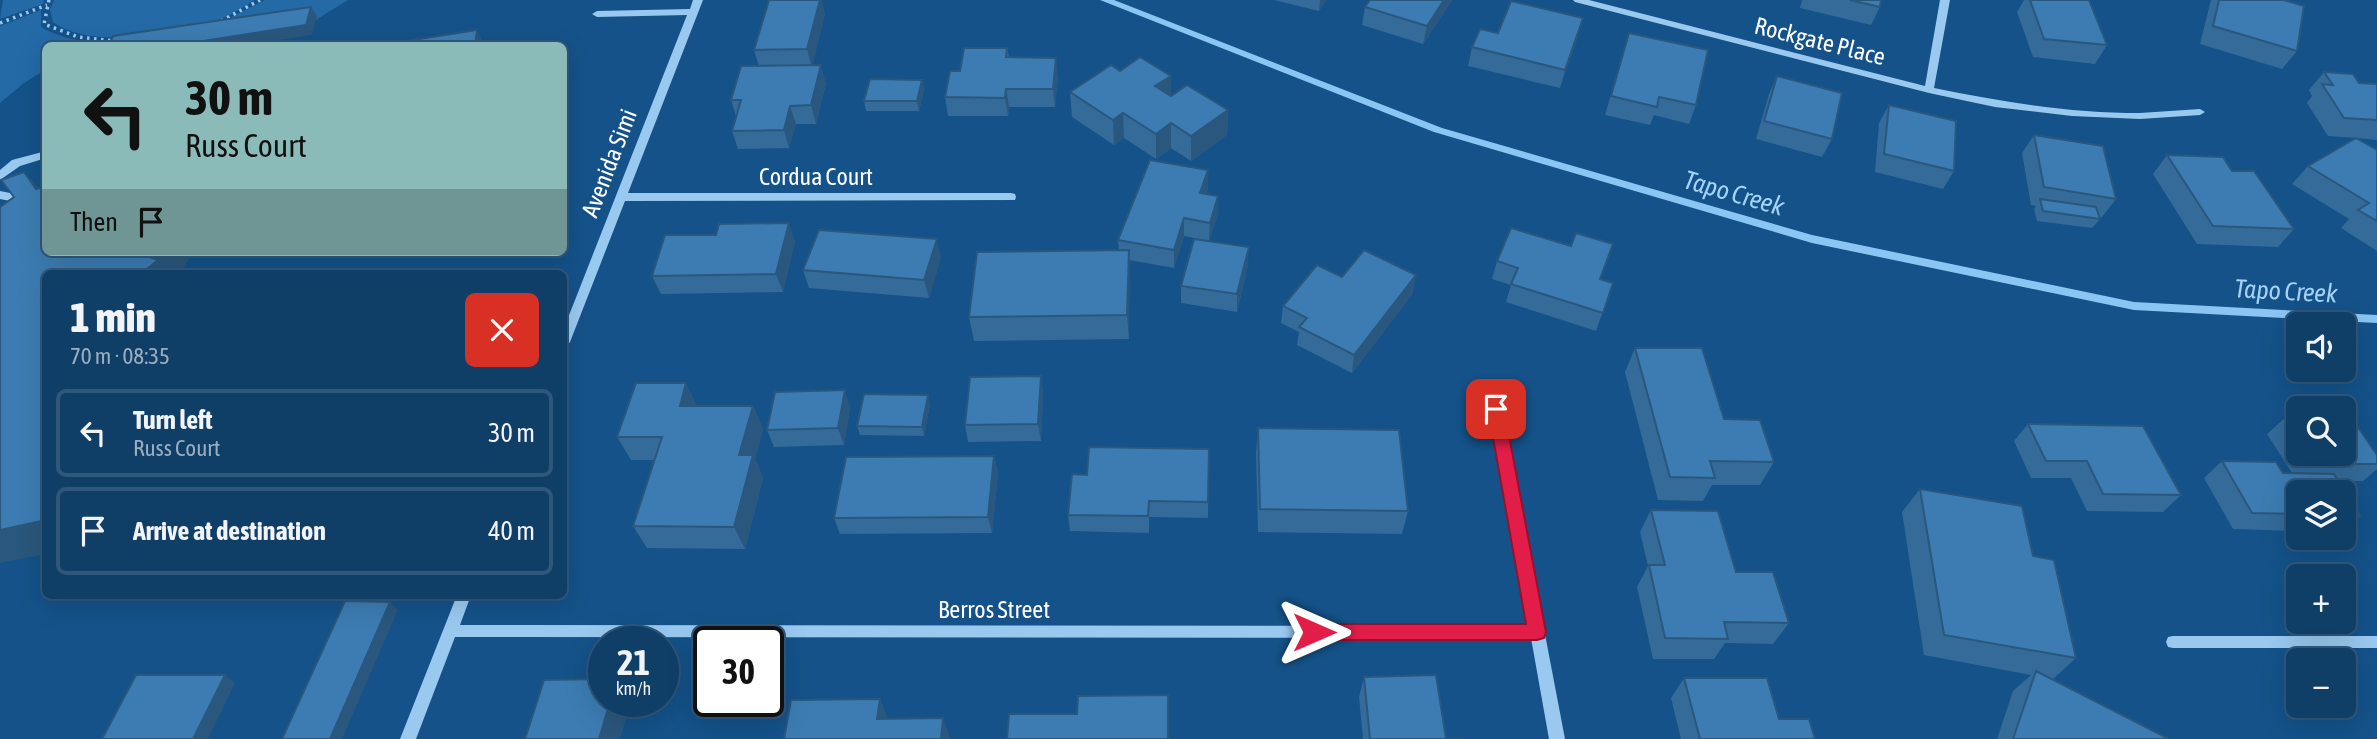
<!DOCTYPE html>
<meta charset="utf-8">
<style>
:root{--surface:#0f3e67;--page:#1d4970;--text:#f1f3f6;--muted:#9baec0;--line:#2f577b}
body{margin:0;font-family:"Asap Condensed",sans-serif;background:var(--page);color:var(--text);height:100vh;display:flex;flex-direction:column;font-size:26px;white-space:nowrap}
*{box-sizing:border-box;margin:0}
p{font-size:23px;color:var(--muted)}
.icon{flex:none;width:38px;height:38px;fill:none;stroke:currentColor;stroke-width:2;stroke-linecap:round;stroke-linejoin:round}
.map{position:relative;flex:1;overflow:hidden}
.drawer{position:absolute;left:42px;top:270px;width:525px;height:329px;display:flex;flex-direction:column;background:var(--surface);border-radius:10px;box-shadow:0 7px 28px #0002,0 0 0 2px var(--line)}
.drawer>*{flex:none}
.guide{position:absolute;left:42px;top:42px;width:525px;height:214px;border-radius:10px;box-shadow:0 7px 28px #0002,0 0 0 2px var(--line);background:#8bbbb9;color:#111;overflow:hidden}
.tools{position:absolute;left:2286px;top:312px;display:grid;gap:14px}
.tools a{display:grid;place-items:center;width:70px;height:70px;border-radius:10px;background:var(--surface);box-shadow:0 7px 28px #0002,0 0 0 2px var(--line);font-size:35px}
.speed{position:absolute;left:588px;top:626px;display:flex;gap:14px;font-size:35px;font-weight:700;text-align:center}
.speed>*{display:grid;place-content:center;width:91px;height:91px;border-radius:50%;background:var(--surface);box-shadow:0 7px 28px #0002,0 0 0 2px var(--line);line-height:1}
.speed small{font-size:18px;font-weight:400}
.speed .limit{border:4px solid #111;border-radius:10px;background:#fff;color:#111}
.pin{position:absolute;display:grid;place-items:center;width:60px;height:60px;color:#fff;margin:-30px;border-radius:14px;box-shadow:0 4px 10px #0006}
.me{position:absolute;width:77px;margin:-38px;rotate:90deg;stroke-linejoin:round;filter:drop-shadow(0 0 5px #0008)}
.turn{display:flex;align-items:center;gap:24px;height:147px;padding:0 28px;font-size:32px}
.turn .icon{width:91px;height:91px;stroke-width:2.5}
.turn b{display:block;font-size:49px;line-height:60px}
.then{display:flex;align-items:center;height:66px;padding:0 28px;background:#0003;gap:14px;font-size:26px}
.round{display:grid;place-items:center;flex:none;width:74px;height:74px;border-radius:10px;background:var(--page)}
.head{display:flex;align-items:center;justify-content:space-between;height:119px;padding:0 28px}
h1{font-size:42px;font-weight:800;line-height:52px}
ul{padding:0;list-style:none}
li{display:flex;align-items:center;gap:21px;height:88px;margin:0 14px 10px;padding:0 14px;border:4px solid var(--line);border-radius:10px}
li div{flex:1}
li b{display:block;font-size:26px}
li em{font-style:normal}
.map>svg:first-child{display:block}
.green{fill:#236aa7}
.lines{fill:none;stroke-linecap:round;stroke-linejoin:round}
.stream{fill:#8bc5f3;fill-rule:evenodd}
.path{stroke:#9ac9f0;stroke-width:3.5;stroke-dasharray:2.5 4.5;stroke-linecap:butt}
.minor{fill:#9ac9f0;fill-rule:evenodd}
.wall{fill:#346b99}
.shaded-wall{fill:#2a577d}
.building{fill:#3c7cb2;stroke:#2a577d;stroke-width:2}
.route{fill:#e11d48;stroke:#92132f;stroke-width:2}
.labels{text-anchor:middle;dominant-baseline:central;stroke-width:5;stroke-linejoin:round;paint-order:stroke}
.street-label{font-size:24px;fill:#fff;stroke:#145289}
.water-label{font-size:26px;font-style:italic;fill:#a5d2f7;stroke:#145289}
</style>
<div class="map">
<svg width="2377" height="739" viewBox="0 0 2377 739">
<rect width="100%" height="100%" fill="#145289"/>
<g class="green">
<path d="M3 0H44L43 4 0 19Z"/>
<path d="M54 0H255C241 8 227 18 211 22 168 34 92 50 53 22L50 10Z"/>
<path d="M265 0H348L314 21 218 24Z"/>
<path d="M41 10V27C76 47 112 43 151 40L148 46H46L45 70 24 83 0 103V26Z"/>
</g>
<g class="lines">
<path class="stream" d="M1100 0H1114L1442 128 1812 235 2134 302 2377 315V323L2134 310 1812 243 1434 132Z"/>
<g class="path">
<path d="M49 0 44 24 78 37 114 41"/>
<path d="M221 21 260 0"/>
<path d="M0 23 47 5"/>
</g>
<g class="minor">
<path d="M693 0H703L628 193H1011L1015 194 1016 197 1015 200 625 201 570 342 568 345 564 346V328L687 15 597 17 592 14 597 11 690 9Z"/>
<path d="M1573 0H1589L1925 86 1940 0H1950L1934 88C2002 102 2071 113 2140 113 2160 112 2180 110 2200 109L2205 112 2200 115 2140 119 2072 116 1995 107 1929 93 1575 2Z"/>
<path d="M46 151V158L20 166 0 180V170L12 160Z"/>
<path d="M46 186V194L15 202 0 199V191L15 194Z"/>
<path d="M1496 404 1500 405 1502 409 1565 739H1549L1531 638 455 637 416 739H400L457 595H471L460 625 1529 626 1490 409 1492 405Z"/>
<path d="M2173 636H2377V648H2173L2168 647 2166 642 2168 637Z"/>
</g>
</g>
<g class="wall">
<path d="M1274 0H1326L1319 11Z"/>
<path d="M1370 0H1452L1423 44 1362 25 1365 7Z"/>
<path d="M1802 0H1881L1880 7 1871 25 1800 8Z"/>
<path d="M2024 0H2089L2107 45 2095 64 2033 57 2017 12Z"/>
<path d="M2211 0H2284L2297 51 2282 69 2200 44Z"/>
<path d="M825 14 812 65 826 83 816 124H796L789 148 738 149 732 131 736 116 731 100 759 66 754 50Z"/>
<path d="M1498 33 1578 36 1560 88 1468 66 1472 47Z"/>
<path d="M1629 33 1696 105 1689 124 1654 115 1650 125 1605 115Z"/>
<path d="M1007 48 1009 57 1058 76 1055 107H1009L1008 116H948L945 97 960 71Z"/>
<path d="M1120 71 1171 76V96L1228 110 1227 135 1191 161 1171 148 1156 159 1124 138 1114 145 1072 117 1070 92Z"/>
<path d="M2324 72 2359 83 2377 84V140L2356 138 2377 150V251L2341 228 2349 219 2292 184 2308 166 2356 138 2328 136 2307 103 2312 96 2309 90Z"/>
<path d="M1777 76 1832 139 1822 157 1756 139 1769 94Z"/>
<path d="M922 80 924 89 919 111H866L864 101Z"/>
<path d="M1889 105 1954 171 1943 189 1875 172 1879 123Z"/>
<path d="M2034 135 2116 199 2102 217H2099L2100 219 2092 228 2037 221 2034 209 2036 206 2031 205 2022 153Z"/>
<path d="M2167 155 2232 171 2294 229 2278 247 2197 244 2153 174Z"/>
<path d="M1208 188 1206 194 1218 196V214L1209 241 1184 236 1174 268 1129 260V339L974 341 969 317 1119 251 1118 240Z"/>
<path d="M795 241 783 292 661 294 652 276Z"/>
<path d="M941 257 929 298 809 288 803 270Z"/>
<path d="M1497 261 1600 279 1613 283 1596 331 1506 302 1511 285 1492 279Z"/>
<path d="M1248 265 1237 312 1181 303V286Z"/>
<path d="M1342 277 1413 293 1352 373 1297 345 1299 332 1281 323 1283 306Z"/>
<path d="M1635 348 1724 419 1774 462 1760 485H1712L1703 501 1658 500 1625 372Z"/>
<path d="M1041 376 1043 394 1041 441 968 442 965 425Z"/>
<path d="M930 404 924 436 860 435 857 426Z"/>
<path d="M697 406H753L763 429 755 459 763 478 745 549 647 548 633 526 655 460H631L617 437Z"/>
<path d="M850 407 844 445 774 447 767 430Z"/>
<path d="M2286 417H2298V453L2377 455V469L2363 481H2338L2360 516 2343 529V492H2298V531L2233 529 2204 478 2222 461 2283 473H2292L2267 434Z"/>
<path d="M2028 424 2181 495 2163 512 2087 511 2071 478H2031L2014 441Z"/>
<path d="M1258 428 1408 511 1402 534 1258 532 1256 452Z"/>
<path d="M1209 449 1208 518 1149 517V533L1070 531 1068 515 1087 475Z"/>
<path d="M994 456 998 473 992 533 840 534 834 518Z"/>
<path d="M1920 489 2033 556 2076 658 2053 679 2050 678 2169 739H1997L2013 691 2031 675 1924 655 1902 512Z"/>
<path d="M1651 510 1736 572 1789 623 1773 644 1725 643 1714 659H1653L1637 587 1648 566 1640 532Z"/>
<path d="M1364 677 1446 739H1465H1363L1359 697Z"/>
<path d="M1684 678 1779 719 1815 739H1681L1671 698Z"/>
</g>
<g class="shaded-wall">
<path d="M820 0H822L825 14 812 68 807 49Z"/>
<path d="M1320 0H1326L1319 11Z"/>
<path d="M1444 0H1452L1423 44 1427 26Z"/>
<path d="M311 7 317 16 312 35 242 46H171Z"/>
<path d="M1583 18 1578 36 1560 88 1565 70Z"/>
<path d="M477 30 482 40 481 46H475Z"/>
<path d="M1056 58 1058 76 1055 107 1053 89Z"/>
<path d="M821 65 826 83 816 124 811 105Z"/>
<path d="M1171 76V101L1155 86Z"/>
<path d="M922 80 924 89 919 111 917 101Z"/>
<path d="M1006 89 1009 107 1008 116 1005 98Z"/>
<path d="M790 106 796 124 789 148 784 130Z"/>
<path d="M1228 110 1227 135 1191 161V136Z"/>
<path d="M1123 113 1124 138 1114 145 1113 120Z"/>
<path d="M1171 123V148L1156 159V134Z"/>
<path d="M1208 170V188L1200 212V193Z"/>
<path d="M24 172 46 196 36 189Z"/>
<path d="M1218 196V214L1209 241 1210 223Z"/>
<path d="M1184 218V236L1174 268V250Z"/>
<path d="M789 223 795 241 783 292 776 274Z"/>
<path d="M937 239 941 257 929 298 924 280Z"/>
<path d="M1249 247 1248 265 1237 312V294Z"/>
<path d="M1129 250 1130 275 1129 339 1127 315Z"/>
<path d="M150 252H193L180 273H142L147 256Z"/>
<path d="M1416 275 1413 293 1352 373 1354 355Z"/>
<path d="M1041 376 1043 394 1041 441 1038 424Z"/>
<path d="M686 383 698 407 680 406Z"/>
<path d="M845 390 850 407 844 445 838 428Z"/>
<path d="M928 395 930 404 924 436 922 427Z"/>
<path d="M753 406 763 429 755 459 763 478 745 549 734 527 739 455Z"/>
<path d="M994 456 998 473 992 533 988 517Z"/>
<path d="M46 520V554L0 563V530Z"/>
<path d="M390 602 398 610 342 739H330Z"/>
<path d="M225 675 235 683 208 739H193Z"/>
<path d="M880 699 888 718 885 738 877 719Z"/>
<path d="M610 702H631L620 739H599Z"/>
<path d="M943 718 950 737V739H941Z"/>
</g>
<g class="building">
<path d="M769 0H820L807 49 754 50Z"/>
<path d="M1370 0H1444L1427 26 1365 7Z"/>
<path d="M1850 0H1881L1880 7Z"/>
<path d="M2030 0H2089L2107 45 2044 39Z"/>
<path d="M2219 0H2284L2304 6 2297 51 2213 26Z"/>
<path d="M1511 1 1583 18 1565 70 1472 47 1480 29 1498 33Z"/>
<path d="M311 7 306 25 171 46H109L113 36Z"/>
<path d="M477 30 475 46H374Z"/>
<path d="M1629 33 1708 50 1696 105 1659 97 1657 107 1611 96Z"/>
<path d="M964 48H1007L1006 57 1056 58 1053 89H1006L1005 98 945 97 950 71H960Z"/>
<path d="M1140 57 1171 76 1155 86 1171 96 1187 85 1228 110 1191 136 1171 123 1156 134 1123 113 1113 120 1070 92 1111 65 1120 71Z"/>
<path d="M821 65 811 105 790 106 784 130 732 131 741 100H731L741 66Z"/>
<path d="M2324 72 2353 74 2359 83 2377 84V120L2344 118 2322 84 2333 85Z"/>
<path d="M1777 76 1842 93 1832 139 1764 121Z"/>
<path d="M870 79 922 80 917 101H864Z"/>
<path d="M1889 105 1956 121 1954 171 1884 154Z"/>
<path d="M2034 135 2103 146 2116 199 2044 187Z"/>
<path d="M2356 138 2377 150V221L2358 210 2369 203 2308 166Z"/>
<path d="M2167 155 2223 157 2232 171H2254L2294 229 2213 226Z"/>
<path d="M1150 160 1208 170 1200 193 1218 196 1210 223 1184 218 1174 250 1118 240Z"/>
<path d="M24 172 36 189 46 187V252H150L147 256 158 260 142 273H46V520L0 530V207L14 197 1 180Z"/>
<path d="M2040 199 2096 207 2100 219 2043 211Z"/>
<path d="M789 223 776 274 652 276 665 235H716L719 224Z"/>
<path d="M1511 228 1571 246 1576 233 1613 244 1600 279 1613 283 1603 313 1511 284 1518 268 1497 261Z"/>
<path d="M819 230 937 239 924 280 803 270Z"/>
<path d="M1194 239 1249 247 1237 294 1181 286Z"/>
<path d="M1129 250 1127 315 969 317 977 252Z"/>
<path d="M1364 250 1416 275 1354 355 1299 327 1307 318 1283 306 1317 265 1342 277Z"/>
<path d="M1635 348H1702L1724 419 1760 420 1774 462 1710 461 1715 478 1670 477Z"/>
<path d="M1041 376 1038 424 965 425 970 377Z"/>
<path d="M636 383H686L680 406H753L739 455H753L734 527 633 526 662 437H617Z"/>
<path d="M845 390 838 428 767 430 775 392Z"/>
<path d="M864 394 928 395 922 427 857 426Z"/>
<path d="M2286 417H2298V435Z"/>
<path d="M2343 417H2351L2377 455V464H2317L2310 453H2343Z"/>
<path d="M2028 424 2143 426 2181 495 2103 494 2087 461H2046Z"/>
<path d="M1258 428 1399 430 1408 511 1260 509Z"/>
<path d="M1089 447 1209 449 1208 502 1149 501 1148 516 1068 515 1072 474 1087 475Z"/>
<path d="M994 456 988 517 834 518 846 457Z"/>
<path d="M2222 461 2276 462 2283 473 2334 474 2360 516 2343 515V492H2298V514L2252 513Z"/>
<path d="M1920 489 2022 506 2033 556 2054 560 2076 658 1944 635Z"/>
<path d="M1651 510 1718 511 1736 572H1773L1789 623 1724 622 1728 639 1665 638 1649 565H1665Z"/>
<path d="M345 601 390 602 330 739H282Z"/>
<path d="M2036 671 2169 739H2013Z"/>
<path d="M136 675H225L193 739H102Z"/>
<path d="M1436 675 1446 739H1465H1370L1364 677Z"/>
<path d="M1684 678H1767L1779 719H1809L1815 739H1700Z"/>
<path d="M604 679V702H610L599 739H525L544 680Z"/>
<path d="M1168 695V739H1007L1009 714H1077L1078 696Z"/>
<path d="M880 699 877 719 943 718 941 739H784L791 700Z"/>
</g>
<path class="route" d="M1496 402 1502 404 1504 409 1546 632 1544 638 1537 640H1314L1308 638 1305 632 1308 626 1314 624H1526L1488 409 1490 404Z"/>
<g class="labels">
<g class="street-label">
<text transform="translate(1820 41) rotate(14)">Rockgate Place</text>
<text transform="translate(609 163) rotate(-69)">Avenida Simi</text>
<text x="816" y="176">Cordua Court</text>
<text x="994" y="609">Berros Street</text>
</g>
<g class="water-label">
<text transform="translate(1734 193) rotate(16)">Tapo Creek</text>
<text transform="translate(2286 291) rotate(3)">Tapo Creek</text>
</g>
</g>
</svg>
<div class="tools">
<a><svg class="icon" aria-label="sound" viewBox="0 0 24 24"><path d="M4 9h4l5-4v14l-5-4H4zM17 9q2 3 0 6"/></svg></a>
<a><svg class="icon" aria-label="search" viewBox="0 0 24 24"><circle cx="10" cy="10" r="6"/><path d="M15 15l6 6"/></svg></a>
<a><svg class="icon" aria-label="layers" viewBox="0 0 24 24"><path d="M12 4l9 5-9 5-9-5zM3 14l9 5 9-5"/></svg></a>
<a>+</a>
<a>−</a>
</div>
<div class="speed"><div>21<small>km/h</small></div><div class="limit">30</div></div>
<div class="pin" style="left:1496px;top:409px;background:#d93025"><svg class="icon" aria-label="arrive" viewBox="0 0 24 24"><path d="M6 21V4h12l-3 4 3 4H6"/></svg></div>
<svg class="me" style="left:1314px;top:632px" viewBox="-20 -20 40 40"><path d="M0-17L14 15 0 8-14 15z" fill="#e11d48" stroke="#fff" stroke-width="4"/></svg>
<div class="guide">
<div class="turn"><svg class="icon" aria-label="left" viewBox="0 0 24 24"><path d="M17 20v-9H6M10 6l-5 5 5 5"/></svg><div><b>30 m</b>Russ Court</div></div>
<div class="then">Then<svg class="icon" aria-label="arrive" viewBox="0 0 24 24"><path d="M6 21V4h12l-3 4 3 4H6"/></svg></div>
</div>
<section class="drawer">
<div class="head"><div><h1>1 min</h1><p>70 m · 08:35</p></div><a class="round" style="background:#d93025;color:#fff"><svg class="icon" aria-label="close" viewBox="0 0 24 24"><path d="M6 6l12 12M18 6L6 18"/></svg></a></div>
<ul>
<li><svg class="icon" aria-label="left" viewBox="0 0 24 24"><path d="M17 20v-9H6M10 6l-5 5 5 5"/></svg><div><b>Turn left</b><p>Russ Court</p></div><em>30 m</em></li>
<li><svg class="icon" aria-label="arrive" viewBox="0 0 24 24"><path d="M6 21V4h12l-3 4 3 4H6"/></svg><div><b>Arrive at destination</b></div><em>40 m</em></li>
</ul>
</section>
</div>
